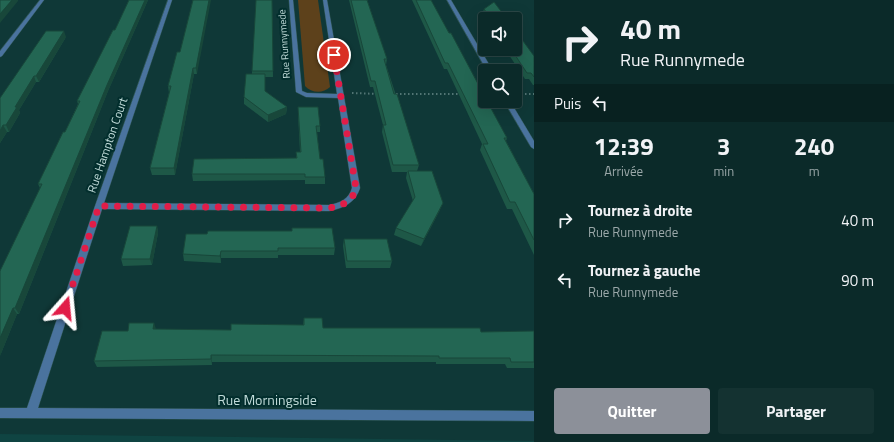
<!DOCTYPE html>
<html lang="fr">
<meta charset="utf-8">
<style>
:root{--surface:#0b2a29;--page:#143231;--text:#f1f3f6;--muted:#9aa7a8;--line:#2b4646;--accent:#8c9099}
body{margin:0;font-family:"Titillium Web",sans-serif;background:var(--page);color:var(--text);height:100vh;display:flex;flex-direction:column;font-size:15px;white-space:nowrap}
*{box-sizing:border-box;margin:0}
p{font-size:13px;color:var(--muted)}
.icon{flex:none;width:22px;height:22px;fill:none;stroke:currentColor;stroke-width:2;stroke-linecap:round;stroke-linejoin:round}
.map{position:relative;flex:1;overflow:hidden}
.panel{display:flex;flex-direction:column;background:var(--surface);width:360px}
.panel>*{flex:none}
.hud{background:#0b2a29;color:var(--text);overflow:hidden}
.buttons{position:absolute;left:478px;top:12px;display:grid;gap:8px}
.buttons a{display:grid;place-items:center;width:44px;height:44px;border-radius:4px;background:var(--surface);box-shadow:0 4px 16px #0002,0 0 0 1px var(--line);font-size:20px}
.pin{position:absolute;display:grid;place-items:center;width:34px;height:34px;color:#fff;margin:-17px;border:2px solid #fff;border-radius:50%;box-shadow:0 1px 4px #0007}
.me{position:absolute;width:44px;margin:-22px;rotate:18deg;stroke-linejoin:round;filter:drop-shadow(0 0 3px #0008)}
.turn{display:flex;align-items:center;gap:14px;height:84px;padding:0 20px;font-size:18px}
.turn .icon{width:52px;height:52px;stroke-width:2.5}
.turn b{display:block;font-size:28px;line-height:34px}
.then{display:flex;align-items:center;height:38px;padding:0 20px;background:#0003;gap:8px;font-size:15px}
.eta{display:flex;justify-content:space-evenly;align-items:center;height:68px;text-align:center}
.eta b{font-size:24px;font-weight:700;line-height:28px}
.primary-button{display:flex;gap:8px;margin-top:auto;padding:8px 20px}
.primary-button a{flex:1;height:46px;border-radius:4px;background:var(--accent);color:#fff;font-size:16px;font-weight:700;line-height:46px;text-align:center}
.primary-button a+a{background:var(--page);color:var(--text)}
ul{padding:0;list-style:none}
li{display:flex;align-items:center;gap:12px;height:60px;padding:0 20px}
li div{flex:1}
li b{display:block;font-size:15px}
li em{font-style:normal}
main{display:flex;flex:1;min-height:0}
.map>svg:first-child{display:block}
.built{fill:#0f4442}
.green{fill:#5d411b}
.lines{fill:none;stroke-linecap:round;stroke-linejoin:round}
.street-casing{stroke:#2f5654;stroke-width:1}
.path{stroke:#527574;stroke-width:2;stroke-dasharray:1.5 2.5;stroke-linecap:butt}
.street{fill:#4a739e;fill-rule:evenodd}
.wall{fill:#1e5847}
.shaded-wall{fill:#18473a}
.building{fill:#236653;stroke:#18473a}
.route{stroke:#e11d48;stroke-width:7;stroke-dasharray:0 12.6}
.labels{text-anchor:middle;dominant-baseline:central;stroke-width:4;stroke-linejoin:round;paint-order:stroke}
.far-street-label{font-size:10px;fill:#c2dcda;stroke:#022e2d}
.street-label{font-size:12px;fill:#c2dcda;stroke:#022e2d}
.near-street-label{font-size:14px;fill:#c2dcda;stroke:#022e2d}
</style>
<main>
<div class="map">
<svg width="534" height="442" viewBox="0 0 534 442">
<rect width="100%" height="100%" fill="#0f3837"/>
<path class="built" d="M0 434 534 441V442H0Z"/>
<path class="green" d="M298 0H318L330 87C323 94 311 93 305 86Z"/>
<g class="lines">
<g class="street-casing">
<g id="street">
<path d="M40 0H44L2 56 0 57V51Z"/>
<path d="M168 0H172L104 203 329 205C340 203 349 199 352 188L338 98 306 97 296 92 289 0H293L302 91 307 93 337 94 323 0H327L360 188C355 203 344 208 329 211L102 209 38 408 534 411V421L0 418V408H27L95 206Z"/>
<path d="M447 0H451L493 71H487Z"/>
<path d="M504 101H510L534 141V149L531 147Z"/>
</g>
</g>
<g class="path">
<path d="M352 93 379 94"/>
<path d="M392 94H461"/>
<path d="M517 94H534"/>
</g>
<use href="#street" class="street"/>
</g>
<g class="wall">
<path d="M129 0H148L108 91 19 314H17L0 356 40 188 38 184 65 132 78 104 77 101 115 30Z"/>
<path d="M193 0 197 74H194L175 175H152L150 168 169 93 168 86 180 52Z"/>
<path d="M272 0 273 77H265V92L287 107 286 114 268 122 244 104V97L252 74V71Z"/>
<path d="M349 0H367L387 59 386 65 419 165 417 171 440 210 421 246 394 235 396 228 413 201 406 178 407 172H392L382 132 383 125 373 87H370Z"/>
<path d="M412 0H431L449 33 507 138 506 141 534 194V255L512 209H507L480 150 482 144 447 69H444Z"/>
<path d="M484 9 507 19H485L482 14Z"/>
<path d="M66 37 39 82H36L19 110 20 113 9 132H7L0 143V98Z"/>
<path d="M505 49H515L534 56V85H533L529 79H525Z"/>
<path d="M298 107 320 126V132H317L320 159 325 177V184H305V180L193 181 192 174 296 158V152H300L298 114Z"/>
<path d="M157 226 158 233 152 265 123 266 121 259Z"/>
<path d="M186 234 335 248 334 255H278V258H221V263L184 261 183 254Z"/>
<path d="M344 239 392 261 390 268H346L343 246Z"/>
<path d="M304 318 323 328 481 332 534 331V368H507L505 364H436V362H212V365L97 367 94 361 128 331 156 329 231 330 303 325Z"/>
</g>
<g class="shaded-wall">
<path d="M12 0H18V1L0 23V14Z"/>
<path d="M145 0H148L108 91 19 314 15 308 107 85Z"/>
<path d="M209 0H211L197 74 196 68Z"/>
<path d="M64 31 66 37 39 82 36 76Z"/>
<path d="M193 68 194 74 175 175 174 168Z"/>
<path d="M34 76 36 82 19 110 20 113 9 132 6 125 15 107Z"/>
<path d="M287 107 286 114 268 122V115Z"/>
<path d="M3 125 7 132 0 143V131Z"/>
<path d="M443 203 440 210 421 246 424 239Z"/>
<path d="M157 226 158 233 152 265 150 259Z"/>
<path d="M221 251V263L220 256Z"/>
<path d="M13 308 17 314 0 356V338Z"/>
<path d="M154 323 156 329H153Z"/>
<path d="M211 355 212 362V365L211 359Z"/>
</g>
<g class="building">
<path d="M0 0H12L0 14Z"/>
<path d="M129 0H145L107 85 15 308H13L0 338V271L42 184H38L63 132H65L80 101H77L113 30H115Z"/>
<path d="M193 0H209L196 68H193L174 168H150L171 86H168L177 52H180Z"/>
<path d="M256 0H272L273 71H252Z"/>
<path d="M351 0H367L387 59H384L394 94H397L419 165H393L383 125H386L375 81H371Z"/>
<path d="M416 0H431L449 33H451L485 97V101H487L507 138H504L534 194V240L515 202H510L483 144H488L448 63H445Z"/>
<path d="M494 2 507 19H491L484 9Z"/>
<path d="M515 30 534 56V77L531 73H527L511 49H515Z"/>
<path d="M46 31H64L36 76H34L15 107H17L6 125H3L0 131V98Z"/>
<path d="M246 74H265V91L287 107 268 115 244 97Z"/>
<path d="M298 107H318L320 126H316L320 159H323L325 177H305V174H192L194 159 297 158 296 152H301Z"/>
<path d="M408 171H432L443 203 424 239 396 228 415 197Z"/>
<path d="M130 226H157L150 259H121Z"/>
<path d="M292 228H332L335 248H278V251H221L220 256 183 254 186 234H207L208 231H292Z"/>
<path d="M344 239H387L392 261H347Z"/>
<path d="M304 318H322L323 328H480L481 332 534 331V362H511L510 358H439V356L211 355V359L94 361 102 331H128L129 323H154L153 329 231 330V324L304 325Z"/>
</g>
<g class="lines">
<path class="route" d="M65 308 99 206 329 208C342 206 353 201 356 188L334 55"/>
</g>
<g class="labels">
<g class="far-street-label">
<text transform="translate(284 44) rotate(-94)">Rue Runnymede</text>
</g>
<g class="street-label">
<text transform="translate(107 145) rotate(-71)">Rue Hampton Court</text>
</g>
<g class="near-street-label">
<text x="267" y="399">Rue Morningside</text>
</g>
</g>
</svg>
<div class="buttons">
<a><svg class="icon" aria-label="sound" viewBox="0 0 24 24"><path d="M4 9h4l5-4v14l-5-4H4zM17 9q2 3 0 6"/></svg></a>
<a><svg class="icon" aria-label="search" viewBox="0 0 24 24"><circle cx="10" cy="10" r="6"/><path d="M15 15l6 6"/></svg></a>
</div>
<div class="pin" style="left:334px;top:55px;background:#d93025"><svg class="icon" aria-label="arrive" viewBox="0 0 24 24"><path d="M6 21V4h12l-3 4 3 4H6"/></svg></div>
<svg class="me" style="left:65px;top:308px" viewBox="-20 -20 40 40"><path d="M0-17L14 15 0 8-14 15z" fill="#e11d48" stroke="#fff" stroke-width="4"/></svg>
</div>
<section class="panel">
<div class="hud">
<div class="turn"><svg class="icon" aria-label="right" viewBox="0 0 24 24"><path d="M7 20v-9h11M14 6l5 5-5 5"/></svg><div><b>40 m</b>Rue Runnymede</div></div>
<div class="then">Puis<svg class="icon" aria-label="left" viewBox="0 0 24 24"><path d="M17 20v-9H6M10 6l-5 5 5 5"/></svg></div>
</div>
<div class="eta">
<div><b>12:39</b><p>Arrivée</p></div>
<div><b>3</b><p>min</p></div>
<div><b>240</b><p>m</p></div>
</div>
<ul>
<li><svg class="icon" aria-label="right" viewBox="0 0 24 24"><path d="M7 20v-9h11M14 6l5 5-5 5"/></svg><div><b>Tournez à droite</b><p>Rue Runnymede</p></div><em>40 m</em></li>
<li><svg class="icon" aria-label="left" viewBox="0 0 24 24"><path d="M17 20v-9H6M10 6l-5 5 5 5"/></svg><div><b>Tournez à gauche</b><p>Rue Runnymede</p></div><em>90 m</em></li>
</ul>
<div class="primary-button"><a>Quitter</a><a>Partager</a></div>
</section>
</main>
